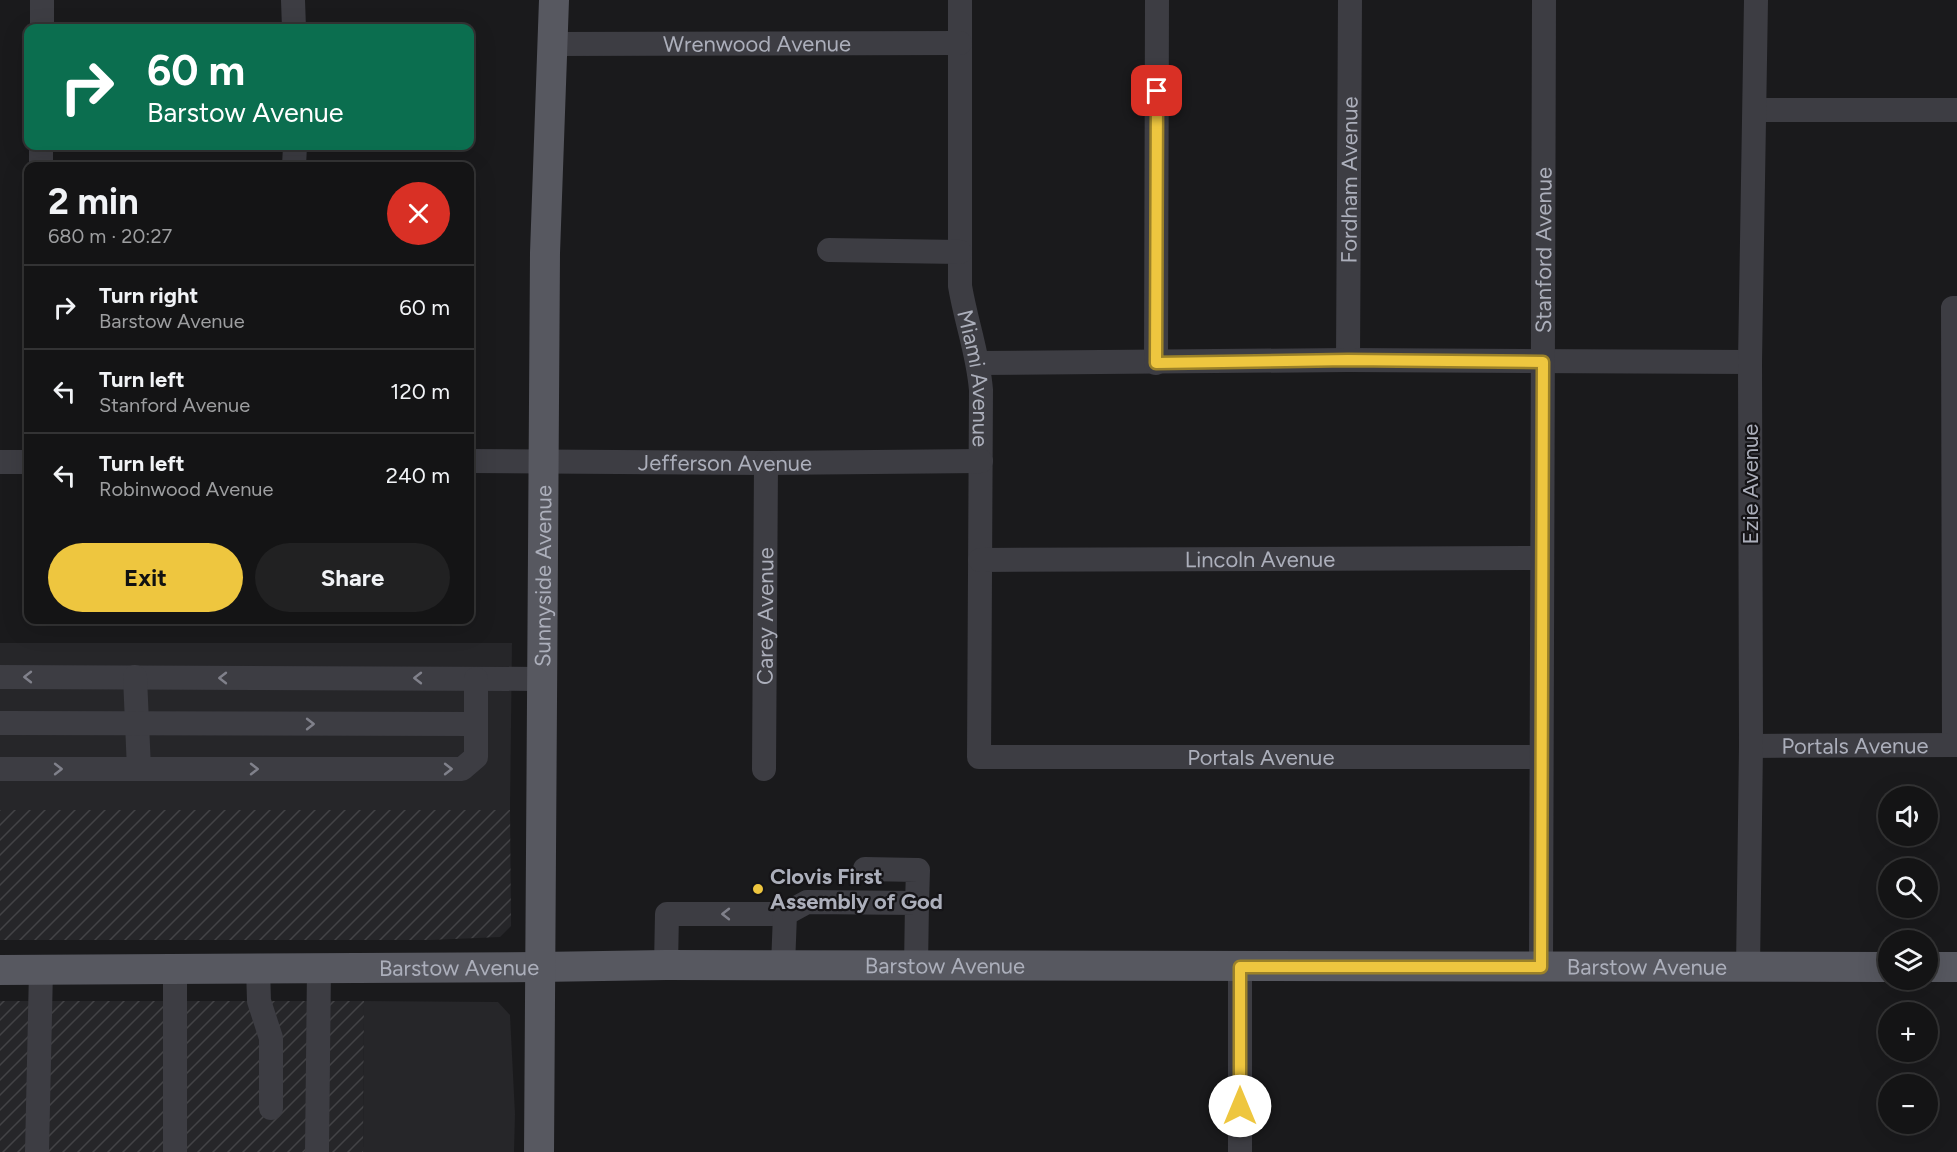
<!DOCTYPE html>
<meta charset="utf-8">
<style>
:root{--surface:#141415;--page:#212122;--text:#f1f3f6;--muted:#9d9ea0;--line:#333334;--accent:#eec63f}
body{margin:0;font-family:Figtree,sans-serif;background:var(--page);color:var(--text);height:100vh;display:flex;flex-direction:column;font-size:22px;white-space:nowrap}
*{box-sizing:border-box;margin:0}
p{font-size:20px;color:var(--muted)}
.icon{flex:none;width:33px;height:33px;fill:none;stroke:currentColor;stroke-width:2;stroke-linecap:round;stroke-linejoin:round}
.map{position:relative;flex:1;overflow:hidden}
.details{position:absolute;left:24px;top:162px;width:450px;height:462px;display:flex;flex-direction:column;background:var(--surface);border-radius:12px;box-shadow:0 6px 24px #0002,0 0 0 2px var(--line)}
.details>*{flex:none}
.guide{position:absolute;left:24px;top:24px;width:450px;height:126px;border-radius:12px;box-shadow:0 6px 24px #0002,0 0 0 2px var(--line);background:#0b6e4f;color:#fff;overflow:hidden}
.fabs{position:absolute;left:1878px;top:786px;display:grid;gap:12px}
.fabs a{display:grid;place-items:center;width:60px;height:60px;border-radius:50%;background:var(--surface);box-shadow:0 6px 24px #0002,0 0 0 2px var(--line);font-size:30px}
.pin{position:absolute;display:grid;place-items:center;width:51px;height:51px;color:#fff;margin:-26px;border-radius:12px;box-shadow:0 3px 9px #0006}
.me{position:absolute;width:66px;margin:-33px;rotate:0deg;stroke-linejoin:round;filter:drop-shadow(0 0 4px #0008)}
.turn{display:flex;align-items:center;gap:21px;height:126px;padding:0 24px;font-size:27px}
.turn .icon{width:78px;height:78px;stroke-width:2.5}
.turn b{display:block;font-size:42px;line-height:51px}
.round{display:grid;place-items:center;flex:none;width:63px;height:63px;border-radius:32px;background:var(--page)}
.head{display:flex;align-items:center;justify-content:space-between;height:102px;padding:0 24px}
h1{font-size:36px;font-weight:700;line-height:45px}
.action{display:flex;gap:12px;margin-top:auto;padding:12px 24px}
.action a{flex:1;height:69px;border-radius:36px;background:var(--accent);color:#111;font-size:24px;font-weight:700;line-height:69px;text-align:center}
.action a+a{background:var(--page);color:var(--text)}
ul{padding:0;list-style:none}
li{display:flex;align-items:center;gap:18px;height:84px;padding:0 24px;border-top:2px solid var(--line)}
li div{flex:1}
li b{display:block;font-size:22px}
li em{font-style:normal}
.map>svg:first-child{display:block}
.built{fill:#262629}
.industrial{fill:url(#industrial-furrows)}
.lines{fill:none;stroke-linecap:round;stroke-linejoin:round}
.minor{stroke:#3d3d43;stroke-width:24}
.major{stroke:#575860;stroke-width:30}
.oneway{stroke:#80818b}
.route-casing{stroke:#9b8129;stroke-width:15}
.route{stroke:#eec63f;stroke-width:10}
.poi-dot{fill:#eec63f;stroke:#151417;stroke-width:2}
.labels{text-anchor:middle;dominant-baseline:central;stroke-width:4.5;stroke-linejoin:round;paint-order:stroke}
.street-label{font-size:22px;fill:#acafbb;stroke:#151417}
.poi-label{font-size:22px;font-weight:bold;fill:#acafbb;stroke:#151417;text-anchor:start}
</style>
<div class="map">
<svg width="1957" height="1152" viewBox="0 0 1957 1152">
<defs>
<pattern id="industrial-furrows" width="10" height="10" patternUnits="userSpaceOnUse" patternTransform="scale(1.5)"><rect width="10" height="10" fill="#262629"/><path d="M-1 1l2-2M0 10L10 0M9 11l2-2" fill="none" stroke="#434346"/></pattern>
</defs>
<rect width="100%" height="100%" fill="#1a1a1c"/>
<g class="built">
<path d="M0 643H512L510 810H0Z"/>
<path d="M364 1001 498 1002 510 1015 515 1114 514 1152H363Z"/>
</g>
<g class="industrial">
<path d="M0 810H510L511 926 500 937 430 940H0Z"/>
<path d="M0 1001H364L363 1152H0Z"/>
</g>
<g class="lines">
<g class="minor">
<path d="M293 0 294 28"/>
<path id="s1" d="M960 0V286C966 322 978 353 981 390L979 757H1541"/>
<path d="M42 28V0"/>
<path id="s2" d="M553 44 960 43"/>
<path d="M1755 110H1957"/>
<path d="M41 166V146"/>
<path d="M294 166 295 146"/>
<path d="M829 250 960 252"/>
<path id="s3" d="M1348 360 1350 0"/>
<path d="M979 363 1348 360 1750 362"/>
<path d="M1156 363 1157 0"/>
<path id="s4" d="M470 461 766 463 981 461"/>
<path d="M0 462H28"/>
<path id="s5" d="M980 560 1541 558"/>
<path d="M0 677 543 679"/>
<path d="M135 677 139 769"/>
<path d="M0 723 476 724"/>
<path d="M1954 745 1953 308H1957"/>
<path id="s6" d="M1751 746 1957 745"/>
<path d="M0 769H462L476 757V679"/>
<path id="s7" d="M764 769 766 463"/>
<path d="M865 869 918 870 917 903"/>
<path d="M666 965 667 914H785"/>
<path d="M783 966 785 914 807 902 917 903 916 967"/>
<path id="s8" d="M1541 967 1544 0"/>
<path d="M258 968 259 1001 271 1038V1108"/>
<path d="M1748 968 1751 746 1750 362 1756 0"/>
<path d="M37 1152 41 970"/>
<path d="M175 1152V969"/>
<path d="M317 1152 319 968"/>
<path d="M1240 1152V967"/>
</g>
<g class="major">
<path d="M1928 967H1957"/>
<path id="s9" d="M0 970 539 967 666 965 1888 967"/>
<path id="s10" d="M539 1152 545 253 554 0"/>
</g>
</g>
<defs><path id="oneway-chevron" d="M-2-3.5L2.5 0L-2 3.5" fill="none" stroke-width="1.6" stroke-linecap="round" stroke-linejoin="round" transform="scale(1.5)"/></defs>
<g class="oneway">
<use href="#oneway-chevron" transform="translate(28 677) rotate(-180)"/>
<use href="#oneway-chevron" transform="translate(223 678) rotate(-180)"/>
<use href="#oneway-chevron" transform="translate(418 678) rotate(-180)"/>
<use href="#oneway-chevron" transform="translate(310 724)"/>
<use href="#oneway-chevron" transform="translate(58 769)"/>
<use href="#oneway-chevron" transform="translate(254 769)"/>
<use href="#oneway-chevron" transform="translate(448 769)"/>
<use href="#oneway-chevron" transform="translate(726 914) rotate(180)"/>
</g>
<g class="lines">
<g class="route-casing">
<path id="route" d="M1157 91 1156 363 1348 360 1543 362 1541 967H1240V1106"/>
</g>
<use href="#route" class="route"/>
</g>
<circle class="poi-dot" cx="758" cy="889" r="6"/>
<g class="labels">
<g class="street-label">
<text stroke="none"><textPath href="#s2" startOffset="204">Wrenwood Avenue</textPath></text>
<text stroke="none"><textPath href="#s3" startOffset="180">Fordham Avenue</textPath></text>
<text stroke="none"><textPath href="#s8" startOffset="717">Stanford Avenue</textPath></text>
<text stroke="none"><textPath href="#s1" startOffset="380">Miami Avenue</textPath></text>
<text stroke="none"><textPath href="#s4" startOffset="255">Jefferson Avenue</textPath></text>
<text transform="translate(1750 484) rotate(-90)">Ezie Avenue</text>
<text stroke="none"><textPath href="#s5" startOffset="280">Lincoln Avenue</textPath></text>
<text stroke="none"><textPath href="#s10" startOffset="576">Sunnyside Avenue</textPath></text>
<text stroke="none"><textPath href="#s7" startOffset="153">Carey Avenue</textPath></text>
<text stroke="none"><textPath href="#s6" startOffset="104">Portals Avenue</textPath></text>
<text stroke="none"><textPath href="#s1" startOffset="1041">Portals Avenue</textPath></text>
<text stroke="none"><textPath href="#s9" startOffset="945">Barstow Avenue</textPath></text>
<text stroke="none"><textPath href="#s9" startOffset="1647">Barstow Avenue</textPath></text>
<text stroke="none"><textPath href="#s9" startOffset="459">Barstow Avenue</textPath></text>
</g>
<g class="poi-label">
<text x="770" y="876">Clovis First<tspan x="770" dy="25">Assembly of God</tspan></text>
</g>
</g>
</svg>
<div class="fabs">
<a><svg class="icon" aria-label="sound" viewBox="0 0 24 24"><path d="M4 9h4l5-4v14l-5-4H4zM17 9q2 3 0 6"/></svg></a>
<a><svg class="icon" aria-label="search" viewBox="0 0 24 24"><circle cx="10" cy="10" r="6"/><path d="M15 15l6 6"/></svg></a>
<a><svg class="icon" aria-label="layers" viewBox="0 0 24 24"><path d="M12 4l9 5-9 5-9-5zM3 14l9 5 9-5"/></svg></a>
<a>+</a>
<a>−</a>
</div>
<div class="pin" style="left:1157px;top:91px;background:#d93025"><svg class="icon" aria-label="arrive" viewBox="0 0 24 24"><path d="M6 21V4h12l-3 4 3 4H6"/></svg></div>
<svg class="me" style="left:1240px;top:1106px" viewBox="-20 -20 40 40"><circle r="19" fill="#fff"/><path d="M0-13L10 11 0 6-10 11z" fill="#eec63f"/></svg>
<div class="guide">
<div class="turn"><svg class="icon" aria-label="right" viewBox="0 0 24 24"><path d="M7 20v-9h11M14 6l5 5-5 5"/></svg><div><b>60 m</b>Barstow Avenue</div></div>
</div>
<section class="details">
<div class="head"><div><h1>2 min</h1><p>680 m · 20:27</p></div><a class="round" style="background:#d93025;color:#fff"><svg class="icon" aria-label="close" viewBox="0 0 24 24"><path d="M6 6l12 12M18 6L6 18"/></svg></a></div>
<ul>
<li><svg class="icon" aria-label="right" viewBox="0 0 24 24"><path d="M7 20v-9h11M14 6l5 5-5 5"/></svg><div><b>Turn right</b><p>Barstow Avenue</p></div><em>60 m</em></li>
<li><svg class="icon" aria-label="left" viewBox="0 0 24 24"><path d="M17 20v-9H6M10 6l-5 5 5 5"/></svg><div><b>Turn left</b><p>Stanford Avenue</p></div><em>120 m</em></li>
<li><svg class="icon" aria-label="left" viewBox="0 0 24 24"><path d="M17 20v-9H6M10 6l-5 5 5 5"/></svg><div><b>Turn left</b><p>Robinwood Avenue</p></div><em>240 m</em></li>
</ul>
<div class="action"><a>Exit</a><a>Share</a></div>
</section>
</div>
